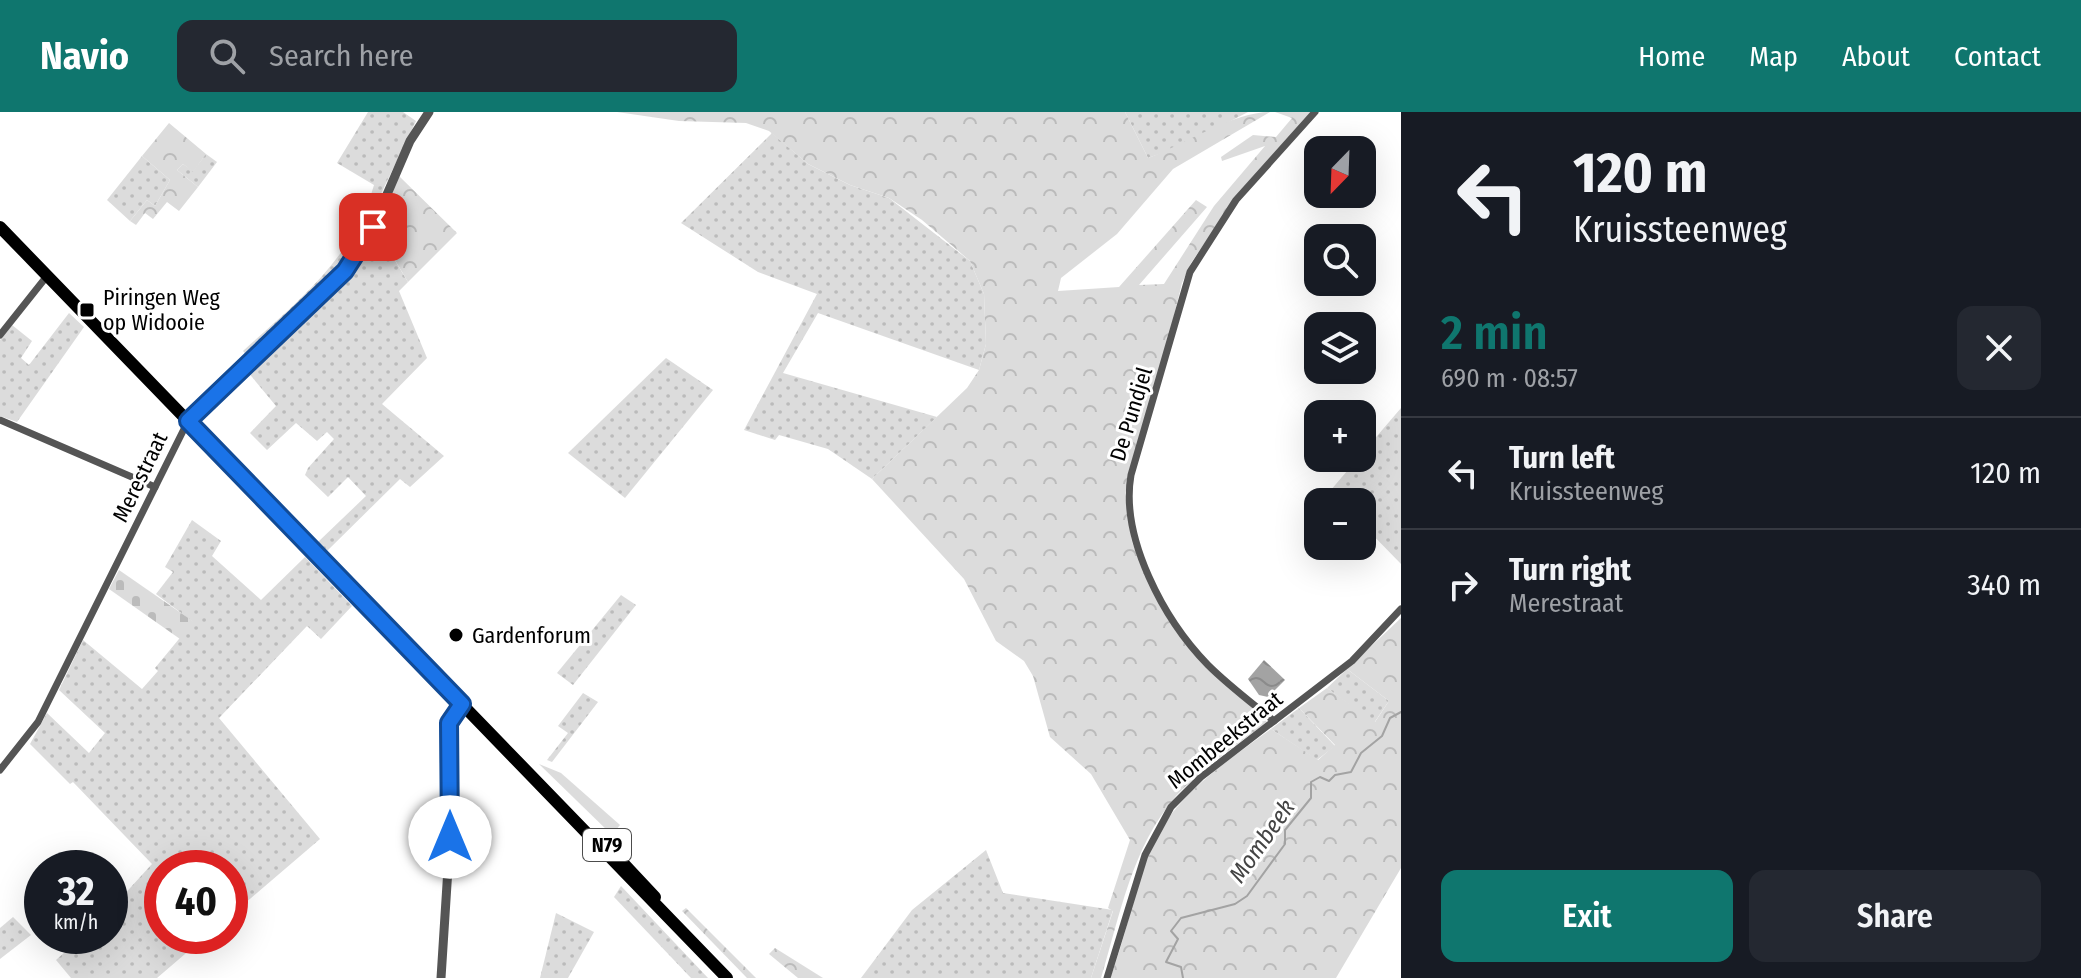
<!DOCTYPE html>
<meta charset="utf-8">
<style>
:root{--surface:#171b24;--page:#242831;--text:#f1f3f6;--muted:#9ea1a6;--line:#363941;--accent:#0f766e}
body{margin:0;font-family:"Fira Sans Condensed",sans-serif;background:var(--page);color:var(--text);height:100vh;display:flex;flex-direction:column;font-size:30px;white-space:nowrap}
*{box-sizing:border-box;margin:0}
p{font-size:26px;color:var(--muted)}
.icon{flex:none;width:44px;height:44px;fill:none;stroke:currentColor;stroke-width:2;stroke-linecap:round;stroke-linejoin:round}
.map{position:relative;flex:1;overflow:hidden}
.panel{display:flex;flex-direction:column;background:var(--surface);width:680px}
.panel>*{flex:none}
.top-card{background:#171b24;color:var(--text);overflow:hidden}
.needle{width:52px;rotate:203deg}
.fabs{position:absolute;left:1304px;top:24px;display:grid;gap:16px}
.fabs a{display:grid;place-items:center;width:72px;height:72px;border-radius:16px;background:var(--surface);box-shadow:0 8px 32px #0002;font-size:40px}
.speed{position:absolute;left:24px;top:738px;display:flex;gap:16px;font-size:40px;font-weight:700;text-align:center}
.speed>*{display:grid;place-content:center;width:104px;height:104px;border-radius:50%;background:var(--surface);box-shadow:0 8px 32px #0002;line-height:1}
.speed small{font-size:20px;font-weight:400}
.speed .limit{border:12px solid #d22;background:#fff;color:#111}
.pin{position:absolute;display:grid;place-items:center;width:68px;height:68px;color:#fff;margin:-34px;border-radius:16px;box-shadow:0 4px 12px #0006}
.me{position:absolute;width:88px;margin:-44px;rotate:0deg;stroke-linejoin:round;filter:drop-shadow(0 0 6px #0008)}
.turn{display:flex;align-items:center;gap:28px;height:168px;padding:0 40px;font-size:36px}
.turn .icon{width:104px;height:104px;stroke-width:2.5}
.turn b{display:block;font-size:56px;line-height:68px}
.round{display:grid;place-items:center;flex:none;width:84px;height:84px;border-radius:16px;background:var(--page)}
.summary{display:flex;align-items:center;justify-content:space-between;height:136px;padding:0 40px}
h1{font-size:48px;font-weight:600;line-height:60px;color:var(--accent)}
.action{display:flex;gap:16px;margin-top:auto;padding:16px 40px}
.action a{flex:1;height:92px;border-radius:16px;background:var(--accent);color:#fff;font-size:32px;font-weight:600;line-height:92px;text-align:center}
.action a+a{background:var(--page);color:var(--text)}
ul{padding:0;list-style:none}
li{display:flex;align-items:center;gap:24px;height:112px;padding:0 40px;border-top:2px solid var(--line)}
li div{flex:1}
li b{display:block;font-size:30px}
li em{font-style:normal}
header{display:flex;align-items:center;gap:48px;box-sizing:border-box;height:112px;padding:0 40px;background:var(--accent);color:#fff}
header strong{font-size:38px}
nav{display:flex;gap:44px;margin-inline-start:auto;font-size:28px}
.search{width:560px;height:72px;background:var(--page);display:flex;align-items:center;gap:20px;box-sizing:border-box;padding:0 28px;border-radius:16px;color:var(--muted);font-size:30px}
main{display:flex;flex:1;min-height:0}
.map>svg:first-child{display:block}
.grass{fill:url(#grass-dots)}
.forest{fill:url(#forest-crowns)}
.cemetery{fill:url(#cemetery-stones)}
.water{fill:url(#water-waves)}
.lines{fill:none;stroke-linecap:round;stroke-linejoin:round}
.stream{stroke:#a3a3a3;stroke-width:2}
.minor{stroke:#555;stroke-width:7}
.tertiary{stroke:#555;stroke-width:9}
.primary{stroke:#000;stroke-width:12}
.route-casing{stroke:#114b97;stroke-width:20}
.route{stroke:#1a73e8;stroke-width:14}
.poi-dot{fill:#000;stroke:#fff;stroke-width:3}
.labels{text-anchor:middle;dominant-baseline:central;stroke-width:6;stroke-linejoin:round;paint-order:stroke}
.shield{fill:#fff;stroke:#4c4c4c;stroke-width:2}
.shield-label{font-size:20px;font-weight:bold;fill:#000}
.poi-label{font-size:22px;fill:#000;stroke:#fff;text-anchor:start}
.street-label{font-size:22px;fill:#000;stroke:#fff}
.water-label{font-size:24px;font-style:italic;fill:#444;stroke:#fff}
</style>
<header>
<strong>Navio</strong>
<div class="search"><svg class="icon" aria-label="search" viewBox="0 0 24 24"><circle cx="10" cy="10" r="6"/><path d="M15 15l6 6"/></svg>Search here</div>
<nav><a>Home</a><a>Map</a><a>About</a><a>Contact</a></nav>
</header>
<main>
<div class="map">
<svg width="1401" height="866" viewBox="0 0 1401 866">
<defs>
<pattern id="grass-dots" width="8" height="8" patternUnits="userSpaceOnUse" patternTransform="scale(2)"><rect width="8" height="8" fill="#dcdcdc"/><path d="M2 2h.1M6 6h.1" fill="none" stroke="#bbb" stroke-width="1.8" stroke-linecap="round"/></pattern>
<pattern id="forest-crowns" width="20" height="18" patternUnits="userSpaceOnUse" patternTransform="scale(2)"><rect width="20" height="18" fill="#dcdcdc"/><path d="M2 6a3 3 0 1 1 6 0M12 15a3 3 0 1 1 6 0" fill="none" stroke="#bbb"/></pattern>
<pattern id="cemetery-stones" width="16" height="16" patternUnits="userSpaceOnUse" patternTransform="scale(2)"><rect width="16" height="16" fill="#dcdcdc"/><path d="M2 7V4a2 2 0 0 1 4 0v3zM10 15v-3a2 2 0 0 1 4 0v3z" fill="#bbb"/></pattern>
<pattern id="water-waves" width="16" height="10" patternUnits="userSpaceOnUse" patternTransform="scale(2)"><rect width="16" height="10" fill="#a3a3a3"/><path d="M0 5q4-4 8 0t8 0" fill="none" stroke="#8b8b8b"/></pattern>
</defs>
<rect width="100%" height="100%" fill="#fff"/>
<g class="grass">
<path d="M368 0H403L416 9 351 144 336 164 248 245 243 239C298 189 353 147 374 73L337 51Z"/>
<path d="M1125 0H1248L1185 33 1148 46Z"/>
<path d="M772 21 808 52 850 73 889 86 970 149 984 182 986 232 979 258 818 201 783 261 937 305 872 367 828 337 779 323 775 328 744 318 817 182 758 160 681 111Z"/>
<path d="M206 42 217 50 198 75 177 58 183 52 193 59Z"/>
<path d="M142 44 170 68 155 94 147 88 130 109 107 88Z"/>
<path d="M376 130 385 132 408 170 399 179 427 246 382 292 444 344 410 375 400 367 327 439 318 430 366 384 348 365 328 385 305 363 308 356 334 327 327 320 317 329 296 311 267 338 250 321 276 294 247 259 342 169Z"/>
<path d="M69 201 84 215 17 310 0 304V228L12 213 32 229 21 246 29 253Z"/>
<path d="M666 246 713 278 625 386 568 341Z"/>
<path d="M1401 296V452L1362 412V390H1340L1330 379Z"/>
<path d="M192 408 221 429 212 444 261 488 305 445 352 494 321 527 307 514 219 606 320 727 230 804V756H162V824H206L157 866H71L56 848 83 824H110V798L152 752 73 670 70 672 30 632 47 601 89 641 105 621 59 578 83 528 142 577 158 559 155 556 193 510 156 482 173 460 165 455Z"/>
<path d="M621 483 636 493 573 573 557 561Z"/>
<path d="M1347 557 1389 589 1374 611 1327 576Z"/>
<path d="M583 581 598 590 552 650 547 648 568 621 558 614Z"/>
<path d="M1299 596 1335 634 1317 648 1271 617Z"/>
<path d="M986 738 1003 781 1113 798 1091 866H861L912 798Z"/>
<path d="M621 774 708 866H691L614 785Z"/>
<path d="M556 801 594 820 568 866H540Z"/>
<path d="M13 805 31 823 0 847V816Z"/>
</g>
<g class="forest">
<path d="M617 0H1125L1148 46C1186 32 1233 0 1270 0L1173 57 1117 122 1061 166 1058 179 1119 175 1196 88 1207 95 1139 173 1164 172 1214 94 1265 34 1222 49 1221 45 1253 23 1276 25 1292 6 1275 0H1312L1240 79 1191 151 1182 171 1150 302 1125 381 1132 430 1145 461 1180 520 1267 610C1237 633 1202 656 1176 684 1132 735 1120 803 1101 866H1091L1113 799 1108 796 1130 728 1091 662 1050 625 1033 564 1024 549 996 529 964 467 872 367 967 276 979 258 986 232 984 182 970 149 922 108 889 86 850 73 808 52 769 19 746 11 679 9Z"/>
<path d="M169 11 206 42 193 60 183 52 177 58 198 75 179 99 167 90 153 107 145 101 136 113 130 109 147 88 155 94 170 68 142 44Z"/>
<path d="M399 64 457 121 408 170C379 121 376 119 399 64Z"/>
<path d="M1401 506V756L1336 866H1110C1125 828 1132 787 1146 748 1167 688 1222 653 1271 617L1318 648 1335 633 1299 596 1327 576 1375 610 1389 589 1347 557Z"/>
<path d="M539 652 561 661 620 713 612 723Z"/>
<path d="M686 796 756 866H747L682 799Z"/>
<path d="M775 836 823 866H798L769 842Z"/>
</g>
<path class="cemetery" d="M119 458 194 510 180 527 109 477Z"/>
<path class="water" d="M1264 548 1285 568 1268 585 1259 583 1248 567Z"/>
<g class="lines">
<path class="stream" d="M1183 866 1181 855 1166 850 1178 827 1171 819 1181 806 1235 792 1247 784 1285 732V718L1311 686V670L1320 665 1329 669 1335 663 1351 660 1361 641 1382 624 1390 606 1401 600"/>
<g class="minor">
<path d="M0 223 47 164"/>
<path d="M0 308 155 375"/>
<path d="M1274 609C1252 591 1228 573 1208 553 1164 508 1120 426 1131 363L1190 160 1236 88 1315 0"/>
<path d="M0 658 38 610 188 309"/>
<path d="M1107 866 1145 743 1171 695 1201 665 1352 549 1401 497"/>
</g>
<g class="tertiary">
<path d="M188 309 345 159 373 115 410 29 429 0"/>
<path d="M441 866 450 725 449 611 462 592"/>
</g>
<g class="primary">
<path d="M0 115 727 866"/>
<path d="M596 722 655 785"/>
</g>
</g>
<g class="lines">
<g class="route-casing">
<path id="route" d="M373 115 345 159 188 309 462 592 449 611 450 725"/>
</g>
<use href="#route" class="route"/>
</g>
<g class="poi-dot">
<rect x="79" y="190" width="16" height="16" rx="4"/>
<circle cx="456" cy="523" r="8"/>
</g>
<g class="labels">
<rect class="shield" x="583" y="717" width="48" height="32" rx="6"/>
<g class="shield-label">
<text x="607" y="733">N79</text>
</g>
<g class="poi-label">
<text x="103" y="185">Piringen Weg<tspan x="103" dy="25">op Widooie</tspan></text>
<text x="472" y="523">Gardenforum</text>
</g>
<g class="street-label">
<text transform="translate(1131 302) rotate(-73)">De Pundjel</text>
<text transform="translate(140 365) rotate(-64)">Merestraat</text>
<text transform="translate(1225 628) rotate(-39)">Mombeekstraat</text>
</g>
<g class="water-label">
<text transform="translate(1262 729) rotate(-55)">Mombeek</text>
</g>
</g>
</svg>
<div class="fabs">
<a><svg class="needle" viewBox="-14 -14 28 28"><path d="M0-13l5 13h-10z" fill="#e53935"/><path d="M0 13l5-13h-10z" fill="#9ea1a6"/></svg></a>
<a><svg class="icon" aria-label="search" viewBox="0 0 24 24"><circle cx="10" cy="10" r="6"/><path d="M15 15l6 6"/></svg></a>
<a><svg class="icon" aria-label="layers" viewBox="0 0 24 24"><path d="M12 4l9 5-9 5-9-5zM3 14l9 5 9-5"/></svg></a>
<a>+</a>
<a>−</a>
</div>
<div class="speed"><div>32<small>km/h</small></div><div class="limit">40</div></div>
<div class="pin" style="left:373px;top:115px;background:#d93025"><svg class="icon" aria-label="arrive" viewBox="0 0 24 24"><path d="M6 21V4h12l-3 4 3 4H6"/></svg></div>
<svg class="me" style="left:450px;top:725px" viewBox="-20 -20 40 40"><circle r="19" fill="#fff"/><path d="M0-13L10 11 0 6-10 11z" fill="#1a73e8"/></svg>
</div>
<section class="panel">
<div class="top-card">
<div class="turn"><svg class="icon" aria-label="left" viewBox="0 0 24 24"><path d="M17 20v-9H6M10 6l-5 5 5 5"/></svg><div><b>120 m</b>Kruissteenweg</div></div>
</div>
<div class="summary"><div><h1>2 min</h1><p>690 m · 08:57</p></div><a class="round"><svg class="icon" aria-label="close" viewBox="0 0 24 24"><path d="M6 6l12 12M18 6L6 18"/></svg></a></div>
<ul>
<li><svg class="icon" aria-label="left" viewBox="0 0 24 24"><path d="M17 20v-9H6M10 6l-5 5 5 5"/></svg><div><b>Turn left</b><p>Kruissteenweg</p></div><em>120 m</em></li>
<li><svg class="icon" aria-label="right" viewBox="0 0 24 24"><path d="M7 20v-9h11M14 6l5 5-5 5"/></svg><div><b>Turn right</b><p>Merestraat</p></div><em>340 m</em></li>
</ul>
<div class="action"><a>Exit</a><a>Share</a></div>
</section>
</main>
